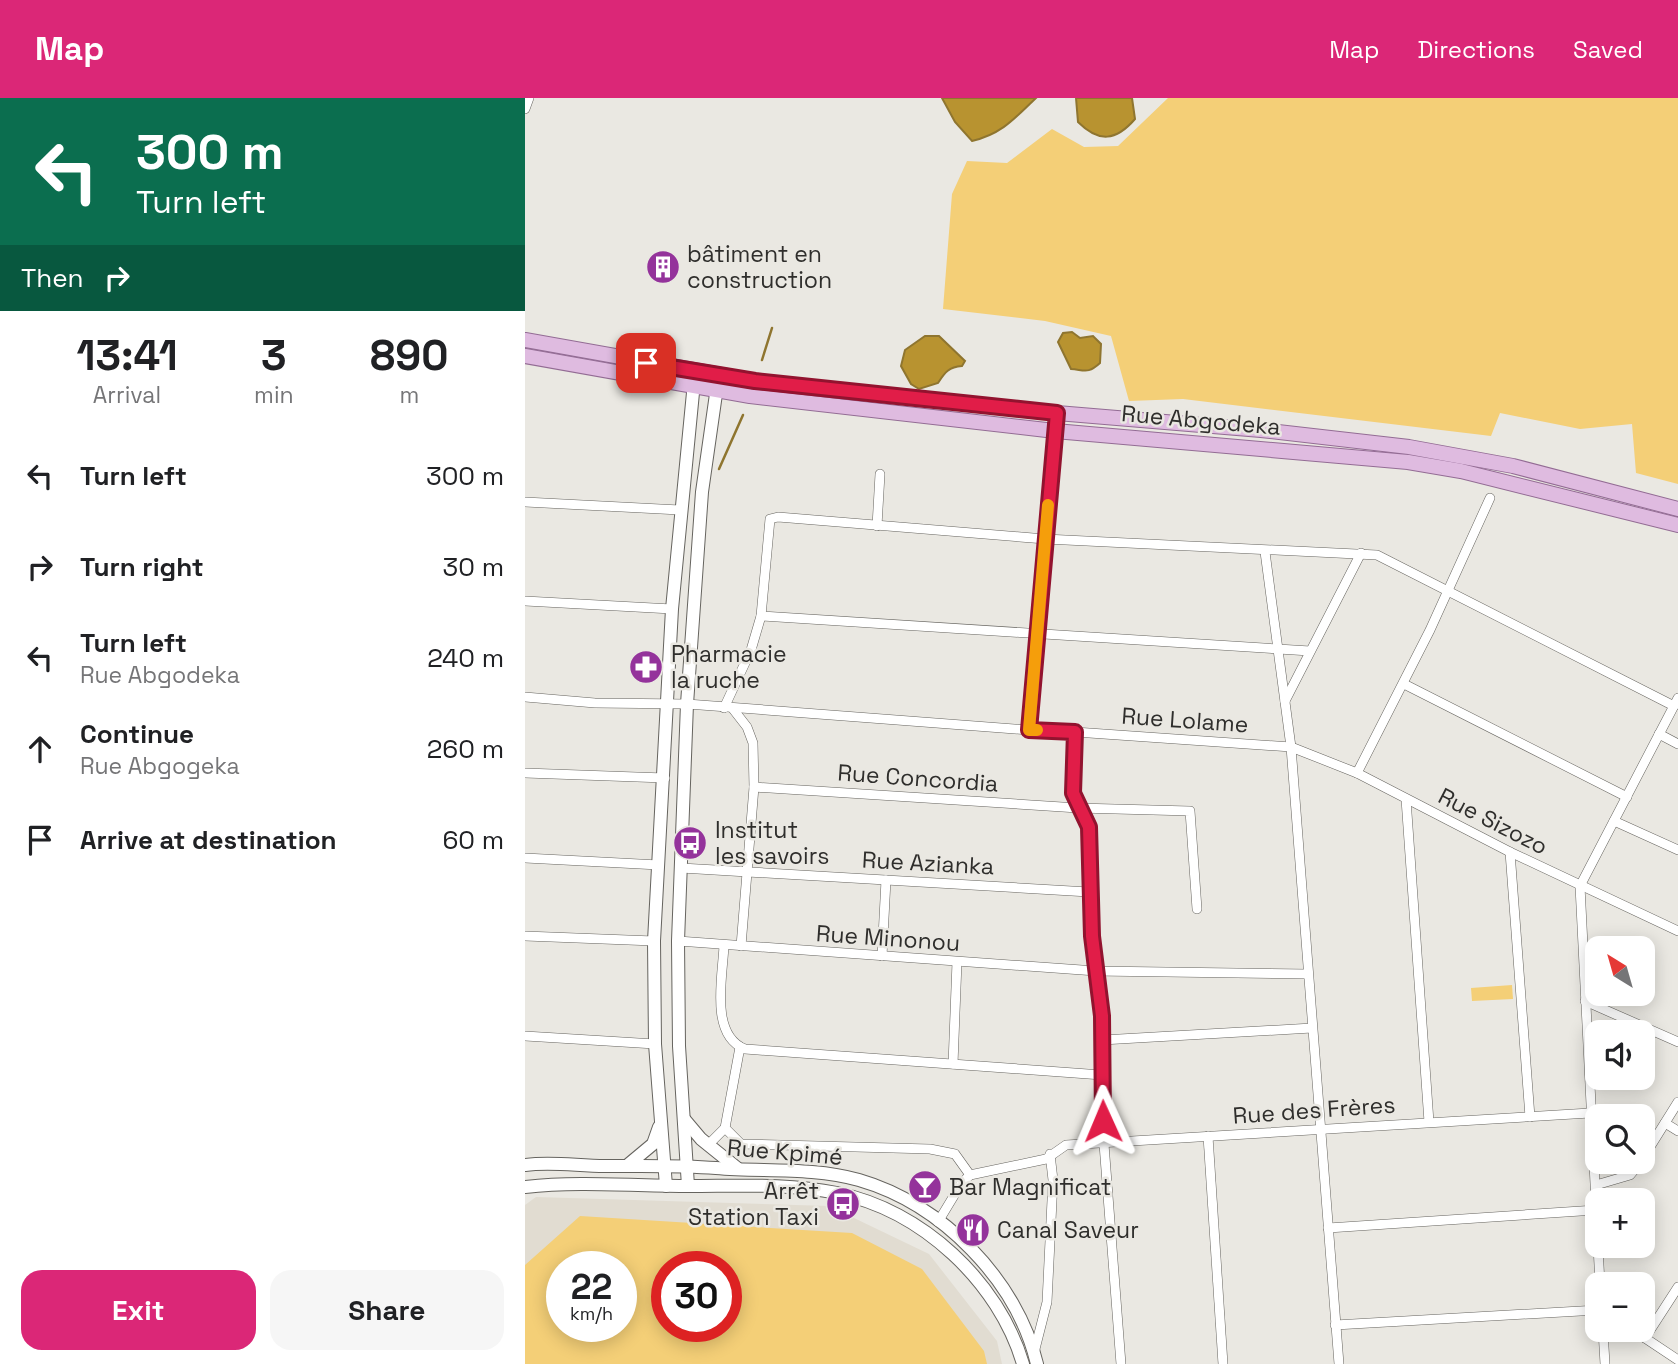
<!DOCTYPE html>
<meta charset="utf-8">
<style>
:root{--surface:#fff;--page:#f6f6f6;--text:#202124;--muted:#757577;--accent:#db2777}
body{margin:0;font-family:"Space Grotesk",sans-serif;background:var(--page);color:var(--text);height:100vh;display:flex;flex-direction:column;font-size:26px;white-space:nowrap}
*{box-sizing:border-box;margin:0}
p{font-size:23px;color:var(--muted)}
.icon{flex:none;width:38px;height:38px;fill:none;stroke:currentColor;stroke-width:2;stroke-linecap:round;stroke-linejoin:round}
.map{position:relative;flex:1;overflow:hidden}
.details{display:flex;flex-direction:column;background:var(--surface);width:525px}
.details>*{flex:none}
.hud{background:#0b6e4f;color:#fff;overflow:hidden}
.needle{width:46px;rotate:323deg}
.buttons{position:absolute;left:1060px;top:838px;display:grid;gap:14px}
.buttons a{display:grid;place-items:center;width:70px;height:70px;border-radius:14px;background:var(--surface);box-shadow:0 4px 18px #0003;font-size:35px}
.speed{position:absolute;left:21px;top:1153px;display:flex;gap:14px;font-size:35px;font-weight:700;text-align:center}
.speed>*{display:grid;place-content:center;width:91px;height:91px;border-radius:50%;background:var(--surface);box-shadow:0 4px 18px #0003;line-height:1}
.speed small{font-size:18px;font-weight:400}
.speed .limit{border:10px solid #d22;background:#fff;color:#111}
.pin{position:absolute;display:grid;place-items:center;width:60px;height:60px;color:#fff;margin:-30px;border-radius:14px;box-shadow:0 4px 10px #0006}
.me{position:absolute;width:77px;margin:-38px;rotate:359deg;stroke-linejoin:round;filter:drop-shadow(0 0 5px #0008)}
.turn{display:flex;align-items:center;gap:24px;height:147px;padding:0 21px;font-size:32px}
.turn .icon{width:91px;height:91px;stroke-width:2.5}
.turn b{display:block;font-size:49px;line-height:60px}
.then{display:flex;align-items:center;height:66px;padding:0 21px;background:#0003;gap:14px;font-size:26px}
.eta{display:flex;justify-content:space-evenly;align-items:center;height:119px;text-align:center}
.eta b{font-size:42px;font-weight:700;line-height:49px}
.primary-button{display:flex;gap:14px;margin-top:auto;padding:14px 21px}
.primary-button a{flex:1;height:80px;border-radius:21px;background:var(--accent);color:#fff;font-size:28px;font-weight:700;line-height:80px;text-align:center}
.primary-button a+a{background:var(--page);color:var(--text)}
ul{padding:0;list-style:none}
li{display:flex;align-items:center;gap:21px;height:91px;padding:0 21px}
li div{flex:1}
li b{display:block;font-size:26px}
li em{font-style:normal}
header{display:flex;align-items:center;gap:42px;box-sizing:border-box;height:98px;padding:0 35px;background:var(--accent);color:#fff}
header strong{font-size:33px}
nav{display:flex;gap:38px;margin-inline-start:auto;font-size:24px}
main{display:flex;flex:1;min-height:0}
.map>svg:first-child{display:block}
.built{fill:#e1dcd1;fill-rule:evenodd}
.green{fill:#f4cf77;fill-rule:evenodd}
.water{fill:#b89330;stroke:#8f752f;stroke-width:2}
.lines{fill:none;stroke-linecap:round;stroke-linejoin:round}
.stream{stroke:#8f752f;stroke-width:2.5}
.street-casing{stroke:#66645f;stroke-width:10}
.secondary-casing{stroke:#66645f;stroke-width:14}
.primary-casing{stroke:#936c94;stroke-width:16}
.street{stroke:#fff;stroke-width:9}
.secondary{stroke:#fff;stroke-width:12}
.primary{stroke:#dfbbe0;stroke-width:14}
.route-casing{stroke:#92132f;stroke-width:18}
.route{stroke:#e11d48;stroke-width:12}
.slow{stroke:#f59e0b;stroke-width:12}
.labels{text-anchor:middle;dominant-baseline:central;stroke-width:5;stroke-linejoin:round;paint-order:stroke}
.poi-label{font-size:23px;fill:#2f2e2c;stroke:#eae8e2;text-anchor:start}
.street-label{font-size:23px;fill:#2f2e2c;stroke:#eae8e2}
</style>
<header>
<strong>Map</strong>
<nav><a>Map</a><a>Directions</a><a>Saved</a></nav>
</header>
<main>
<section class="details">
<div class="hud">
<div class="turn"><svg class="icon" aria-label="left" viewBox="0 0 24 24"><path d="M17 20v-9H6M10 6l-5 5 5 5"/></svg><div><b>300 m</b>Turn left</div></div>
<div class="then">Then<svg class="icon" aria-label="right" viewBox="0 0 24 24"><path d="M7 20v-9h11M14 6l5 5-5 5"/></svg></div>
</div>
<div class="eta">
<div><b>13:41</b><p>Arrival</p></div>
<div><b>3</b><p>min</p></div>
<div><b>890</b><p>m</p></div>
</div>
<ul>
<li><svg class="icon" aria-label="left" viewBox="0 0 24 24"><path d="M17 20v-9H6M10 6l-5 5 5 5"/></svg><div><b>Turn left</b></div><em>300 m</em></li>
<li><svg class="icon" aria-label="right" viewBox="0 0 24 24"><path d="M7 20v-9h11M14 6l5 5-5 5"/></svg><div><b>Turn right</b></div><em>30 m</em></li>
<li><svg class="icon" aria-label="left" viewBox="0 0 24 24"><path d="M17 20v-9H6M10 6l-5 5 5 5"/></svg><div><b>Turn left</b><p>Rue Abgodeka</p></div><em>240 m</em></li>
<li><svg class="icon" aria-label="ahead" viewBox="0 0 24 24"><path d="M12 20V5M6 11l6-6 6 6"/></svg><div><b>Continue</b><p>Rue Abgogeka</p></div><em>260 m</em></li>
<li><svg class="icon" aria-label="arrive" viewBox="0 0 24 24"><path d="M6 21V4h12l-3 4 3 4H6"/></svg><div><b>Arrive at destination</b></div><em>60 m</em></li>
</ul>
<div class="primary-button"><a>Exit</a><a>Share</a></div>
</section>
<div class="map">
<svg width="1153" height="1266" viewBox="0 0 1153 1266">
<rect width="100%" height="100%" fill="#eae8e2"/>
<path class="built" d="M11 1099 304 1108 404 1156 472 1243 477 1266H0V1107ZM37 1169H96V1228H37ZM142 1169H201V1228H142Z"/>
<g class="green">
<path d="M643 0H1153V386L1111 375 1107 326 1055 331 975 315 966 338 658 301 604 303 586 238 520 223 418 211 427 96 442 63 482 65 527 31 559 49 593 48Z"/>
<path d="M987 887 988 901 947 903 946 890Z"/>
<path d="M55 1118 327 1135 397 1171 459 1253 462 1266H0V1167ZM37 1169H96V1228H37ZM142 1169H201V1228H142Z"/>
</g>
<g class="water">
<path d="M417 0H511C490 20 477 36 447 43L430 24Z"/>
<path d="M551 0H607L610 21C591 43 574 45 553 24Z"/>
<path d="M547 234 555 240 568 238 576 246 575 265C563 276 560 272 546 271L533 244 538 235Z"/>
<path d="M400 238H414L440 263 437 268C424 269 420 274 413 285L394 291 386 286 376 268 380 252Z"/>
</g>
<g class="lines">
<g class="stream">
<path d="M237 262 247 230"/>
<path d="M194 371 218 317"/>
</g>
<g class="street-casing">
<g id="street">
<path d="M0 11 4 0"/>
<path d="M532 315 504 632 550 634 548 695 563 729 567 838 577 917 579 1046 596 1266"/>
<path d="M0 404 155 412"/>
<path d="M352 428 355 376"/>
<path d="M740 454 766 649 814 1266"/>
<path d="M0 503 147 511"/>
<path d="M236 518 785 553"/>
<path d="M879 586 1102 699"/>
<path d="M0 599 70 605 162 606 504 632"/>
<path d="M760 603 836 455"/>
<path d="M199 610 226 552 236 518 245 421 253 419 520 441 852 457 1149 608"/>
<path d="M208 611 222 629 228 645 229 689 216 848"/>
<path d="M550 634 766 649 832 675 985 754 1153 833"/>
<path d="M1134 636 1153 646"/>
<path d="M0 675 140 680"/>
<path d="M832 675 905 532 965 400"/>
<path d="M229 689 553 710 665 713 672 811"/>
<path d="M881 701 904 1024"/>
<path d="M1089 723 1153 752"/>
<path d="M985 754 1005 1019"/>
<path d="M0 760 134 767"/>
<path d="M156 770 564 794"/>
<path d="M0 838 129 843"/>
<path d="M153 843 571 873 782 876"/>
<path d="M199 847C198 877 184 937 220 951L577 977"/>
<path d="M357 858 361 782"/>
<path d="M1060 903 1153 944"/>
<path d="M0 938 130 946"/>
<path d="M577 942 787 930"/>
<path d="M215 949 200 1030 216 1046 405 1051 430 1056 445 1077"/>
<path d="M428 966 432 864"/>
<path d="M1140 1025 1153 1033"/>
<path d="M683 1038 698 1266"/>
<path d="M183 1047 200 1030"/>
<path d="M1118 1060 1153 1004"/>
<path d="M1071 1087 1105 1077 1116 1064"/>
<path d="M413 1124 436 1086 445 1077 521 1061 541 1047 1065 1015"/>
<path d="M803 1130 1071 1112"/>
<path d="M1073 1145 1055 788 1153 600"/>
<path d="M1073 1148 1075 1186"/>
<path d="M810 1227 1073 1212"/>
<path d="M1078 1232 1080 1266"/>
<path d="M1108 1232 1153 1262"/>
<path d="M1120 1240 1153 1189"/>
<path d="M509 1255 522 1204 528 1082 525 1056"/>
</g>
</g>
<g class="secondary-casing">
<g id="secondary">
<path d="M160 1022 176 1041 212 1070"/>
<path d="M104 1066 128 1046 134 1029"/>
<path d="M0 1067C26 1063 53 1068 80 1068 117 1068 154 1067 191 1070 238 1074 288 1069 334 1082 417 1106 492 1182 512 1266"/>
<path d="M141 1088 130 946 129 843 147 511 170 274"/>
<path d="M163 1088 154 948 153 843 162 606 177 394 193 282"/>
<path d="M0 1089C54 1083 110 1088 164 1088 214 1088 263 1085 312 1095 397 1112 474 1184 498 1266"/>
</g>
</g>
<g class="primary-casing">
<g id="primary">
<path d="M0 242 230 283 532 315 736 332 884 349 988 368 1153 411"/>
<path d="M0 258 225 298 530 333 883 364 936 373 1153 427"/>
</g>
</g>
<use href="#street" class="street"/>
<use href="#secondary" class="secondary"/>
<use href="#primary" class="primary"/>
</g>
<g class="lines">
<g class="route-casing">
<path id="route" d="M121 265 230 283 532 315 504 632 550 634 548 695 564 729 567 838 577 918 578 1023"/>
</g>
<use href="#route" class="route"/>
<path class="slow" d="M512 632H504L523 407"/>
</g>
<defs>
<g id="building-disc" transform="scale(1.75)"><circle r="9.5" fill="#94339b" stroke="#eae8e2"/><path d="M-4-6H4V6H1V3H-1V6H-4ZM-2.5-4.3h1.7v1.8h-1.7ZM.8-4.3h1.7v1.8H.8ZM-2.5-1h1.7V.8h-1.7ZM.8-1h1.7V.8H.8Z" fill="#fff"/></g>
<g id="pharmacy-disc" transform="scale(1.75)"><circle r="9.5" fill="#94339b" stroke="#eae8e2"/><path d="M-2-6h4v4h4v4h-4v4h-4v-4h-4v-4h4Z" fill="#fff"/></g>
<g id="bus-disc" transform="scale(1.75)"><circle r="9.5" fill="#94339b" stroke="#eae8e2"/><path d="M-5-6H5V4H4V6H2V4H-2V6H-4V4H-5ZM-3.5-4V0h7V-4ZM-3.5 1.2v1.5H-2V1.2ZM2 1.2v1.5H3.5V1.2Z" fill="#fff"/></g>
<g id="bar-disc" transform="scale(1.75)"><circle r="9.5" fill="#94339b" stroke="#eae8e2"/><path d="M-6-5H6L.8 .8V4.5H3.5V6h-7V4.5H-.8V.8Z" fill="#fff"/></g>
<g id="restaurant-disc" transform="scale(1.75)"><circle r="9.5" fill="#94339b" stroke="#eae8e2"/><path d="M-5-6h1v4h1v-4h1v4h1v-4h1v5L-1.5 .5V6h-2V.5L-5-1ZM5-6V6H3V1.5H1.5Q1.5-4 5-6Z" fill="#fff"/></g>
</defs>
<g fill-rule="evenodd">
<use href="#building-disc" x="138" y="169"/>
<use href="#pharmacy-disc" x="121" y="569"/>
<use href="#bus-disc" x="165" y="745"/>
<use href="#bar-disc" x="400" y="1089"/>
<use href="#bus-disc" x="318" y="1106"/>
<use href="#restaurant-disc" x="448" y="1132"/>
</g>
<g class="labels">
<g class="poi-label">
<text x="162" y="156">bâtiment en<tspan x="162" dy="26">construction</tspan></text>
<text x="146" y="556">Pharmacie<tspan x="146" dy="26">la ruche</tspan></text>
<text x="190" y="732">Institut<tspan x="190" dy="26">les savoirs</tspan></text>
<text x="424" y="1089">Bar Magnificat</text>
<text x="294" y="1093" text-anchor="end">Arrêt<tspan x="294" dy="26">Station Taxi</tspan></text>
<text x="472" y="1132">Canal Saveur</text>
</g>
<g class="street-label">
<text transform="translate(676 322) rotate(5)">Rue Abgodeka</text>
<text transform="translate(660 622) rotate(4)">Rue Lolame</text>
<text transform="translate(393 680) rotate(4)">Rue Concordia</text>
<text transform="translate(968 723) rotate(27)">Rue Sizozo</text>
<text transform="translate(403 765) rotate(3)">Rue Azianka</text>
<text transform="translate(363 840) rotate(4)">Rue Minonou</text>
<text transform="translate(789 1012) rotate(-4)">Rue des Frères</text>
<text transform="translate(260 1054) rotate(5)">Rue Kpimé</text>
</g>
</g>
</svg>
<div class="buttons">
<a><svg class="needle" viewBox="-14 -14 28 28"><path d="M0-13l5 13h-10z" fill="#e53935"/><path d="M0 13l5-13h-10z" fill="#757577"/></svg></a>
<a><svg class="icon" aria-label="sound" viewBox="0 0 24 24"><path d="M4 9h4l5-4v14l-5-4H4zM17 9q2 3 0 6"/></svg></a>
<a><svg class="icon" aria-label="search" viewBox="0 0 24 24"><circle cx="10" cy="10" r="6"/><path d="M15 15l6 6"/></svg></a>
<a>+</a>
<a>−</a>
</div>
<div class="speed"><div>22<small>km/h</small></div><div class="limit">30</div></div>
<div class="pin" style="left:121px;top:265px;background:#d93025"><svg class="icon" aria-label="arrive" viewBox="0 0 24 24"><path d="M6 21V4h12l-3 4 3 4H6"/></svg></div>
<svg class="me" style="left:578px;top:1023px" viewBox="-20 -20 40 40"><path d="M0-17L14 15 0 8-14 15z" fill="#e11d48" stroke="#fff" stroke-width="4"/></svg>
</div>
</main>
